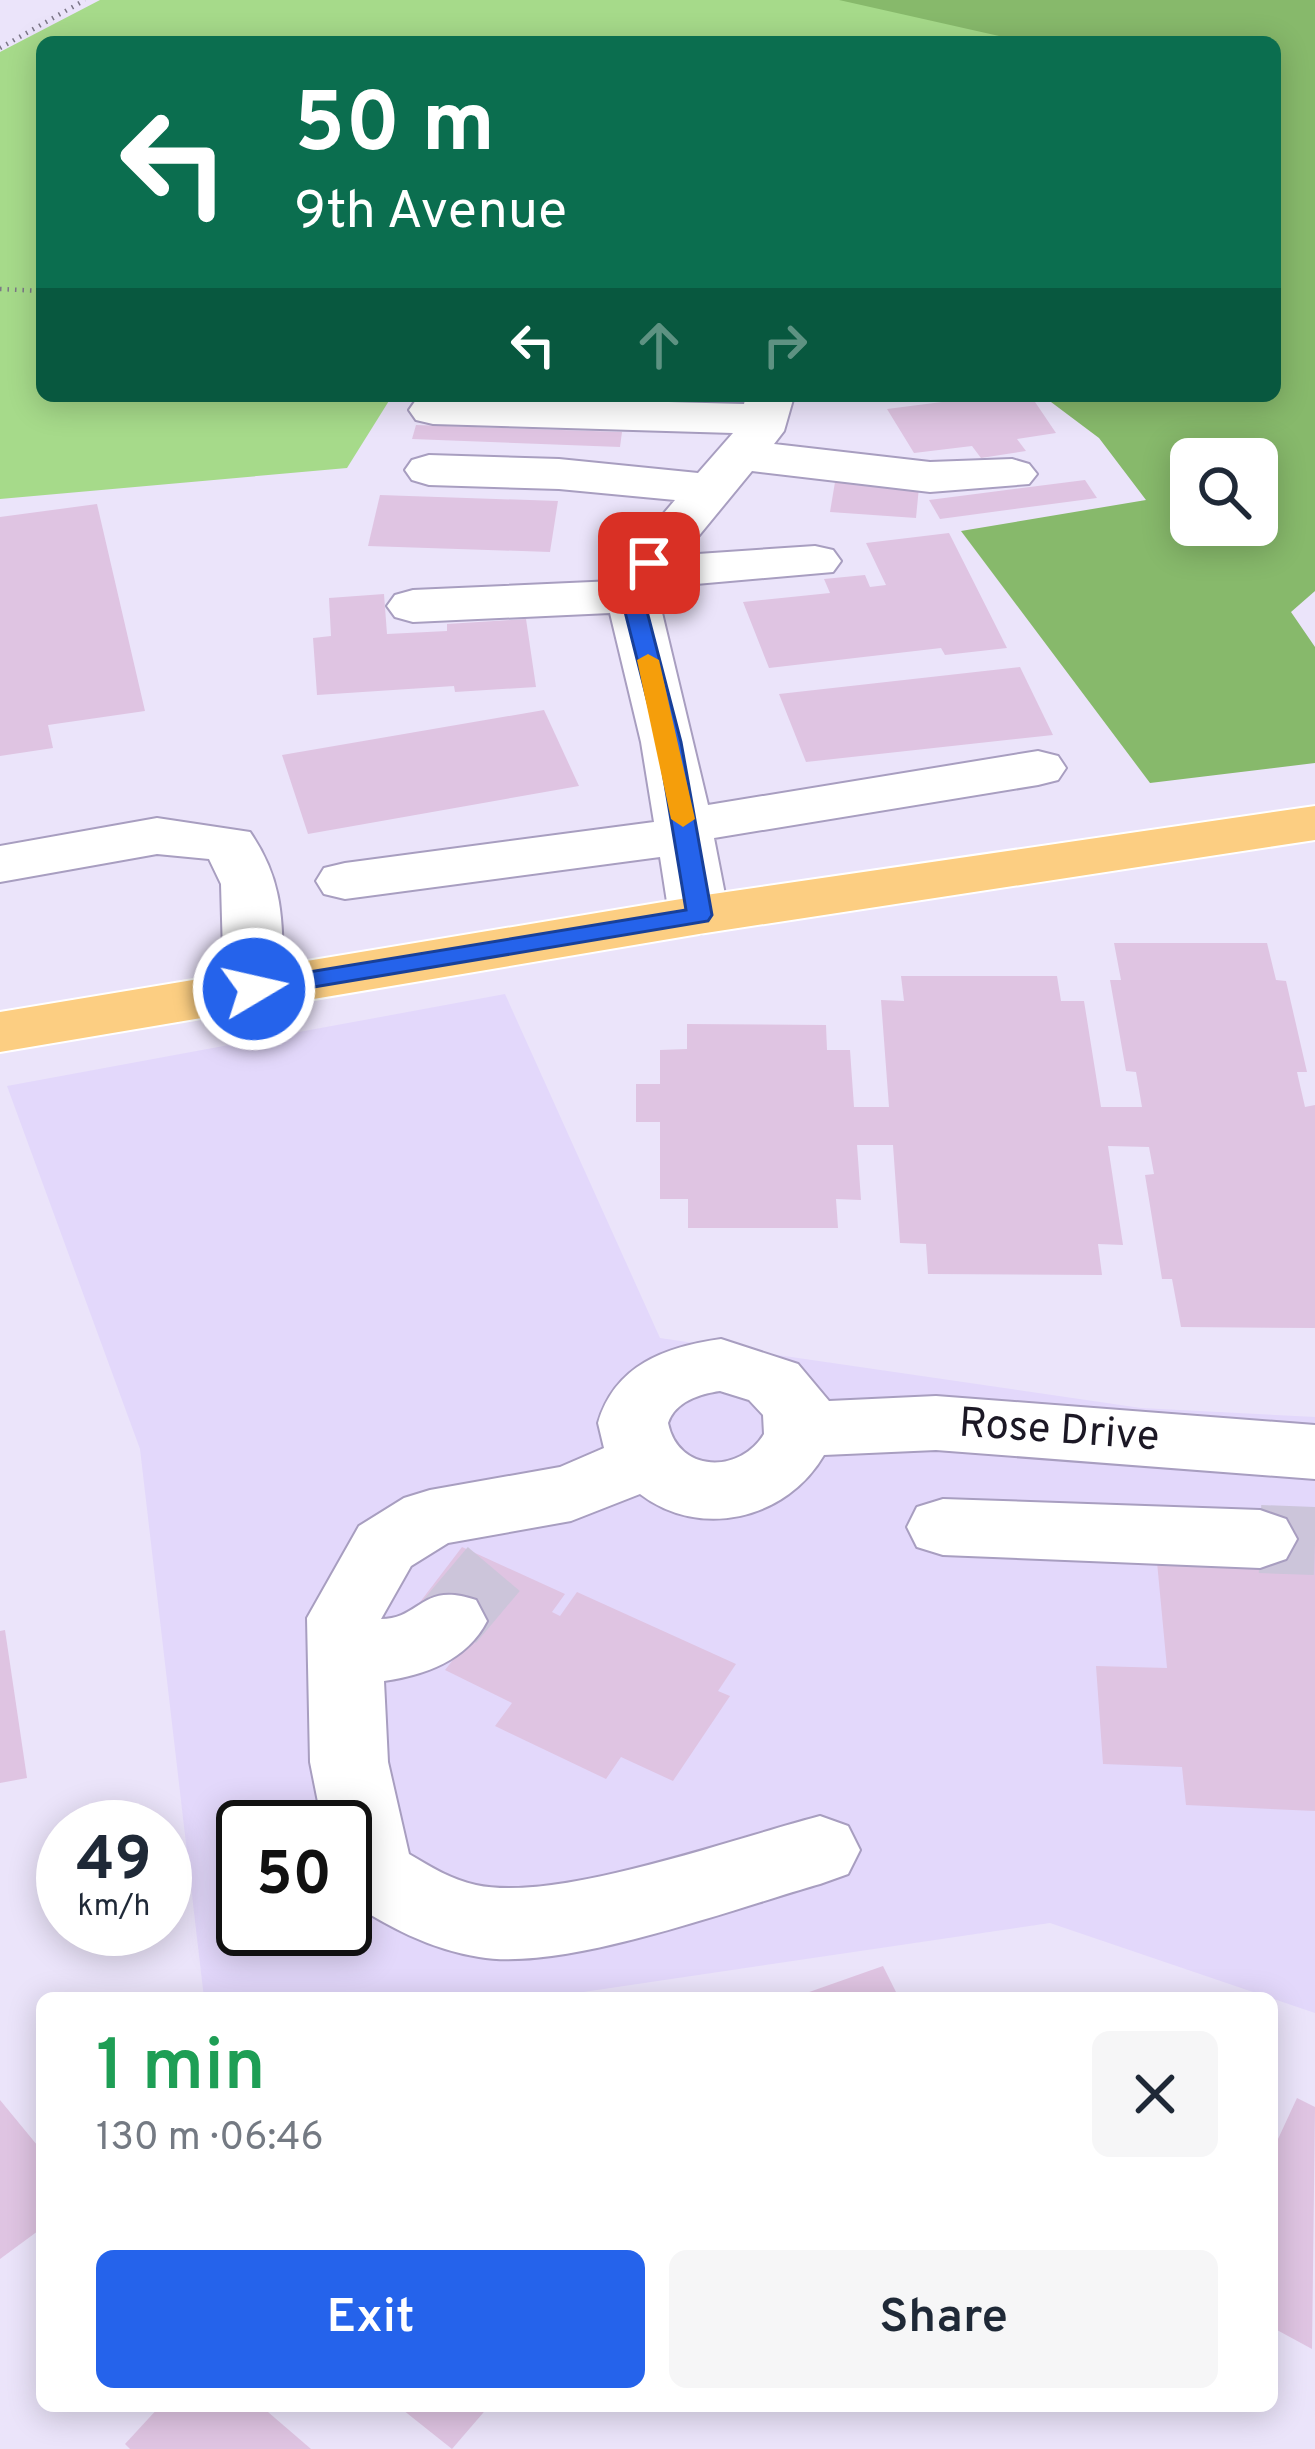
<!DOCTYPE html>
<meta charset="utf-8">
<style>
:root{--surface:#fff;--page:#f6f6f7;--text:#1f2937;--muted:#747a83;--accent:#2563eb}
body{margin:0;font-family:Overpass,sans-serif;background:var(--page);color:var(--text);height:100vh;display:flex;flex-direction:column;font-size:45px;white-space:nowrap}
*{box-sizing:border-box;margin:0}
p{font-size:39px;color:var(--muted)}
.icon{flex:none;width:66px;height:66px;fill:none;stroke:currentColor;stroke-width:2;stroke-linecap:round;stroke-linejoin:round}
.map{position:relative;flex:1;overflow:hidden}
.drawer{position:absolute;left:36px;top:1992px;width:1242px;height:420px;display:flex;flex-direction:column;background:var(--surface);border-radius:18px;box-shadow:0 6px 30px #0003}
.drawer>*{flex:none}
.top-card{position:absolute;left:36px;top:36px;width:1245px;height:366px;border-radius:18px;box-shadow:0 6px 30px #0003;background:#0b6e4f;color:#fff;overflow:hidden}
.controls{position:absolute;left:1170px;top:438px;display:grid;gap:24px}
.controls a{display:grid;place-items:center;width:108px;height:108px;border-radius:18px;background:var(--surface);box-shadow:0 6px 30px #0003;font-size:60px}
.speed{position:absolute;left:36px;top:1800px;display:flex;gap:24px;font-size:60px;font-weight:700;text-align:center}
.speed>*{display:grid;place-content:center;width:156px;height:156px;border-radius:50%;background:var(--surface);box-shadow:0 6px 30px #0003;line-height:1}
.speed small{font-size:30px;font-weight:400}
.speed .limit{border:6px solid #111;border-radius:18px;background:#fff;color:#111}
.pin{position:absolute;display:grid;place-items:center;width:102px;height:102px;color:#fff;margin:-51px;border-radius:24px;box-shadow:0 6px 18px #0006}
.me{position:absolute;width:132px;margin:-66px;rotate:81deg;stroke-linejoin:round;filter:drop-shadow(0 0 9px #0008)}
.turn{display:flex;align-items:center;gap:42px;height:252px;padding:0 60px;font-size:54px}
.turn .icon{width:156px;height:156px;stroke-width:2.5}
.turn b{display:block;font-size:84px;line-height:102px}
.lanes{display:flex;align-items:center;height:114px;padding:0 60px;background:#0003;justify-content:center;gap:60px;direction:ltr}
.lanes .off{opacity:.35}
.round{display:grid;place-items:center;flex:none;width:126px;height:126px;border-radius:18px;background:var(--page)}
.head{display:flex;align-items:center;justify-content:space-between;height:204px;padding:0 60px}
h1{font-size:72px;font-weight:600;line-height:90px;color:#1e9e55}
.button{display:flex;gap:24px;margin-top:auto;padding:24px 60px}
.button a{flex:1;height:138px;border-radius:18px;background:var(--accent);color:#fff;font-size:48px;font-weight:600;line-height:138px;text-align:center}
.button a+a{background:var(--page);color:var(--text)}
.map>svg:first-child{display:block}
.built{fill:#e3d8fb;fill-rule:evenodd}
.green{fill:#a6da8a}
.forest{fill:#87b96b;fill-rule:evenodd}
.building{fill:#dfc4e2}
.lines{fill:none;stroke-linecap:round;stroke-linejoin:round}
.minor-tunnel{stroke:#ccc5da;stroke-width:68;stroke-dasharray:68 33;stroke-linecap:butt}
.minor-casing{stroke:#a89ec0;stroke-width:4}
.major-casing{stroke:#fff;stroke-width:4}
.path{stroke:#7b7687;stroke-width:4.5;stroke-dasharray:1.5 6;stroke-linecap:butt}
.minor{fill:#fff;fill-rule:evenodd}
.major{fill:#fcce82;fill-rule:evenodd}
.route{fill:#2563eb;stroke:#184099;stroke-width:3}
.slow{fill:#f59e0b}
.labels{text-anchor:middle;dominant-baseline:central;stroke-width:12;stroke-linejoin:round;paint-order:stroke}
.street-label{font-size:42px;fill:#1c1825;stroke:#fff}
</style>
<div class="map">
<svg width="1315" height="2449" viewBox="0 0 1315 2449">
<rect width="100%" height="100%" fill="#ebe4fa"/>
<path class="built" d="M505 994 660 1338 1141 1408 1315 1417V2013L1050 1923 543 1998H204L140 1449 7 1086ZM243 1827H345V1929H243Z"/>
<path class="green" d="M100 0H927L1026 42H42V396H392L347 468 0 499V52Z"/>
<path class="forest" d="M839 0H1315V591L1291 612 1315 647V763L1150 783 961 531 1146 500 1099 438 1043 396H1275V42H1026ZM1191 459H1257V525H1191Z"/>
<g class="building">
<path d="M989 396H1031L1056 433 1017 439 1026 451 981 458 972 446 914 453 887 409Z"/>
<path d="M416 425 622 432 620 447 412 439Z"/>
<path d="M1085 480 1097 498 940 519 929 500Z"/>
<path d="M835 482 919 487 916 518 830 512Z"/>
<path d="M380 495 558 501 550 552 368 546Z"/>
<path d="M97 504 145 711 48 725 53 748 0 756V517Z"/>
<path d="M949 533 1007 648 945 655 941 648 769 668 743 602 830 593 824 579 865 575 870 587 886 585 866 543Z"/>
<path d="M384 594 387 634 447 631V624L526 619 536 687 455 692 454 686 317 695 313 638 331 636 329 598Z"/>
<path d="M1020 667 1053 735 806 762 779 694Z"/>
<path d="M544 710 579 786 308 834 282 755Z"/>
<path d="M1114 943H1267L1276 980 1286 981 1307 1072H1297L1305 1107 1315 1105V1328L1181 1327 1172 1279H1162L1145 1175 1154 1174 1149 1147 1108 1146 1123 1245 1098 1244 1102 1275 928 1274 926 1244 900 1243 893 1145H857L861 1200 836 1199 838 1228H688V1199H660V1122H636V1084H660V1050L687 1049V1024L826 1025 827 1050H850L854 1107H889L881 1000 904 1001 901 976H1057L1061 1001H1084L1101 1107H1142L1136 1072 1126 1071 1110 980H1121Z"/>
<path d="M1257 1518 1315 1520V1811L1186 1805 1182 1767 1103 1764 1096 1666 1167 1668 1157 1562 1264 1567Z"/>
<path d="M462 1547 565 1594 552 1612 560 1616 577 1592 736 1664 718 1691 730 1696 673 1781 621 1757 606 1779 495 1726 512 1703 445 1670 474 1633 417 1606Z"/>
<path d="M5 1630 27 1778 0 1783V1631Z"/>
<path d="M883 1966 899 1998H795V1997Z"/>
<path d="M1297 2098 1315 2107 1312 2349 1277 2330 1272 2340V2152Z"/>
<path d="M0 2100 42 2151V2228L0 2259Z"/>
<path d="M160 2406H261L311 2449H130L125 2444Z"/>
<path d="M398 2406H489L452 2449Z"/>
</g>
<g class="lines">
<g class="minor-tunnel">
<path d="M1260 1539 1315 1541"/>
<path d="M450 1621 498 1564"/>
</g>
<g class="minor-casing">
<g id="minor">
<path d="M444 396 744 404 746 396H794L784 431 774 444 930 462 1012 459 1029 464 1037 474 1029 484 930 492 752 471 683 555 815 546 833 550 841 561 833 572 662 587 658 596 708 805 1038 751 1058 756 1066 768 1058 780 1038 785 714 838 729 915 720 928 699 934 678 928 669 915 660 857 345 899 324 894 316 881 324 868 345 863 654 822 641 742 610 613 413 622 395 617 387 606 395 595 413 590 614 581 631 552 675 500 559 489 429 485 412 480 405 470 412 460 429 455 559 459 698 473 733 433 433 424 416 420 409 410 416 400Z"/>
<path d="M157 818 250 832C287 886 281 926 284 989L275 1003 254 1009 233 1003 224 989 221 884 209 859 157 854 0 882V846Z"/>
<path d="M721 1339 798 1364 829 1401 936 1396 1315 1425V1479L936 1450 824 1455C787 1519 700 1540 640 1494L571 1521 448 1543 411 1566 381 1619C421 1619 421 1581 476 1600L487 1621C467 1660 426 1675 384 1681L388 1762 409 1854C431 1867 450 1879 476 1885 557 1903 735 1838 820 1816L848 1826 860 1850 848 1874 820 1884C732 1909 564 1972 479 1957 429 1949 387 1926 345 1899V1827H323L310 1762 307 1618 359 1526 404 1498 430 1490 560 1467 604 1448 598 1423C615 1365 665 1347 721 1339ZM720 1391 749 1400 763 1415 764 1434C740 1474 678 1473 668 1423 675 1402 699 1394 720 1391Z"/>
<path d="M943 1499 1260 1510 1286 1519 1297 1539 1286 1559 1260 1568 943 1555 917 1547 907 1527 917 1507Z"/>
</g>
</g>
<g class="major-casing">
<path id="major" d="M1315 806V840L699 934 0 1052V1012L699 896Z"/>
</g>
<g class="path">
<path d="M0 48 85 0"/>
<path d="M0 289 42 291"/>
</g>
<use href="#minor" class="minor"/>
<use href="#major" class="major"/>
</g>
<path class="route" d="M649 557 660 563 643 596 681 742 712 915 708 921 254 997 246 995 242 989 246 983 254 981 686 910 658 742 621 596 642 559Z"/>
<path class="slow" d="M648 654 659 660 695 819 683 827 671 819 637 660Z"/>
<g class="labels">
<g class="street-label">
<text transform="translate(1059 1432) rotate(4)">Rose Drive</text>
</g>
</g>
</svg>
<div class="controls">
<a><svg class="icon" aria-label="search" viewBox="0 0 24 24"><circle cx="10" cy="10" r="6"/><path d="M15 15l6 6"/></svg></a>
</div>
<div class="speed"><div>49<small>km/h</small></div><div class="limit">50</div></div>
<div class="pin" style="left:649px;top:563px;background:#d93025"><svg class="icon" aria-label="arrive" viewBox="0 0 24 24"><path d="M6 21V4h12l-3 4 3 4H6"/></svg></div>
<svg class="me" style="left:254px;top:989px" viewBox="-20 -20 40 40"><circle r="17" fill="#2563eb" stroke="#fff" stroke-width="3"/><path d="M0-11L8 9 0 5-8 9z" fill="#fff"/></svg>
<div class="top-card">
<div class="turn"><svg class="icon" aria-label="left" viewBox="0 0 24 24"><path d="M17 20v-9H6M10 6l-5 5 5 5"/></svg><div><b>50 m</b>9th Avenue</div></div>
<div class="lanes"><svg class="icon" aria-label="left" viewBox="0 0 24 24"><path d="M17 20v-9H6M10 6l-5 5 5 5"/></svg><svg class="icon off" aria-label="ahead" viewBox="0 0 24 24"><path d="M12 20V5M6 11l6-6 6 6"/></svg><svg class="icon off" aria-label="right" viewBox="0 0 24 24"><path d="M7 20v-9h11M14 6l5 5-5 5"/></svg></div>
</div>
<section class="drawer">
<div class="head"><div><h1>1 min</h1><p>130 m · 06:46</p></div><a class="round"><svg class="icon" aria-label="close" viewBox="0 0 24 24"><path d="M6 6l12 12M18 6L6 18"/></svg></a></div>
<div class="button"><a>Exit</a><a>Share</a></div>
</section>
</div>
